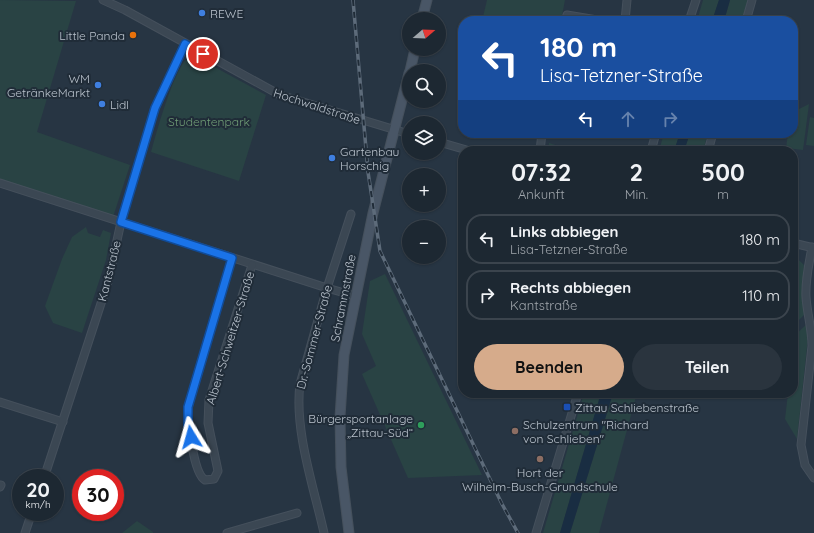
<!DOCTYPE html>
<html lang="de">
<meta charset="utf-8">
<style>
:root{--surface:#1d2832;--page:#2a343e;--text:#f1f3f6;--muted:#a0a6ac;--line:#3b444d;--accent:#d6ab8b}
body{margin:0;font-family:Quicksand,sans-serif;background:var(--page);color:var(--text);height:100vh;display:flex;flex-direction:column;font-size:15px;white-space:nowrap}
*{box-sizing:border-box;margin:0}
p{font-size:13px;color:var(--muted)}
.icon{flex:none;width:22px;height:22px;fill:none;stroke:currentColor;stroke-width:2;stroke-linecap:round;stroke-linejoin:round}
.map{position:relative;flex:1;overflow:hidden}
.sheet{position:absolute;left:458px;top:146px;width:340px;height:252px;display:flex;flex-direction:column;background:var(--surface);border-radius:16px;box-shadow:0 1px 3px #0004,0 0 0 1px var(--line)}
.sheet>*{flex:none}
.hud{position:absolute;left:458px;top:16px;width:340px;height:122px;border-radius:16px;box-shadow:0 1px 3px #0004,0 0 0 1px var(--line);background:#1a4fa0;color:#fff;overflow:hidden}
.needle{width:26px;rotate:71deg}
.tools{position:absolute;left:402px;top:12px;display:grid;gap:8px}
.tools a{display:grid;place-items:center;width:44px;height:44px;border-radius:50%;background:var(--surface);box-shadow:0 1px 3px #0004,0 0 0 1px var(--line);font-size:20px}
.speed{position:absolute;left:12px;top:469px;display:flex;gap:8px;font-size:20px;font-weight:700;text-align:center}
.speed>*{display:grid;place-content:center;width:52px;height:52px;border-radius:50%;background:var(--surface);box-shadow:0 1px 3px #0004,0 0 0 1px var(--line);line-height:1}
.speed small{font-size:10px;font-weight:400}
.speed .limit{border:6px solid #d22;background:#fff;color:#111}
.pin{position:absolute;display:grid;place-items:center;width:34px;height:34px;color:#fff;margin:-17px;border:2px solid #fff;border-radius:50%;box-shadow:0 1px 4px #0007}
.me{position:absolute;width:44px;margin:-22px;rotate:352deg;stroke-linejoin:round;filter:drop-shadow(0 0 3px #0008)}
.turn{display:flex;align-items:center;gap:14px;height:84px;padding:0 16px;font-size:18px}
.turn .icon{width:52px;height:52px;stroke-width:2.5}
.turn b{display:block;font-size:28px;line-height:34px}
.lanes{display:flex;align-items:center;height:38px;padding:0 16px;background:#0003;justify-content:center;gap:20px;direction:ltr}
.lanes .off{opacity:.35}
.eta{display:flex;justify-content:space-evenly;align-items:center;height:68px;text-align:center}
.eta b{font-size:24px;font-weight:700;line-height:28px}
.button{display:flex;gap:8px;margin-top:auto;padding:8px 16px}
.button a{flex:1;height:46px;border-radius:24px;background:var(--accent);color:#111;font-size:16px;font-weight:700;line-height:46px;text-align:center}
.button a+a{background:var(--page);color:var(--text)}
ul{padding:0;list-style:none}
li{display:flex;align-items:center;gap:12px;height:50px;margin:0 8px 6px;padding:0 8px;border:2px solid var(--line);border-radius:16px}
li div{flex:1}
li b{display:block;font-size:15px}
li em{font-style:normal}
.map>svg:first-child{display:block}
.green{fill:#294344}
.water{fill:#192d42}
.lines{fill:none;stroke-linecap:round;stroke-linejoin:round}
.minor-casing{stroke:#45505c;stroke-width:9}
.secondary-casing{stroke:#45505c;stroke-width:11}
.minor{stroke:#3b4753;stroke-width:7}
.secondary{stroke:#495666;stroke-width:9}
.rail-casing{stroke:#5d6b7a;stroke-width:3.5}
.rail{stroke:#202c38;stroke-width:2;stroke-dasharray:6;stroke-linecap:butt}
.route-casing{stroke:#114b97;stroke-width:10}
.route{stroke:#1a73e8;stroke-width:7}
.shop-dot{fill:#3f7fe0;stroke:#202c38;stroke-width:1.5}
.food-dot{fill:#e8710a;stroke:#202c38;stroke-width:1.5}
.transit-dot{fill:#1a4fb4;stroke:#202c38;stroke-width:1.5}
.leisure-dot{fill:#2e9e5b;stroke:#202c38;stroke-width:1.5}
.education-dot{fill:#8d6e63;stroke:#202c38;stroke-width:1.5}
.labels{text-anchor:middle;dominant-baseline:central;stroke-width:4;stroke-linejoin:round;paint-order:stroke}
.poi-label{font-size:12px;fill:#b9c2cc;stroke:#202c38;text-anchor:start}
.street-label{font-size:12px;fill:#b9c2cc;stroke:#202c38}
.park-label{font-size:12px;fill:#709d76;stroke:#202c38}
</style>
<div class="map">
<svg width="814" height="533" viewBox="0 0 814 533">
<rect width="100%" height="100%" fill="#273543"/>
<g class="green">
<path d="M0 0 76 1 37 132 130 165 113 217 0 179Z"/>
<path d="M487 0H565L561 21H482Z"/>
<path d="M703 0H719L712 21H697Z"/>
<path d="M730 0H748L742 21H724Z"/>
<path d="M189 57H196L266 95 239 181 151 152C156 133 175 65 189 57Z"/>
<path d="M809 104 803 150 786 148 788 133H793V105L799 109Z"/>
<path d="M810 117 814 118V146L806 145Z"/>
<path d="M664 133H680L674 151H659Z"/>
<path d="M690 133H708L703 151H684Z"/>
<path d="M549 143 574 151H548Z"/>
<path d="M86 227 88 233 100 237 103 230 111 233 106 260 82 333 53 323 45 306 62 259 72 237Z"/>
<path d="M793 254 804 265 802 294 805 314 797 322 793 320Z"/>
<path d="M385 274 482 475 408 478 362 374 376 366 362 334 370 281Z"/>
<path d="M807 324 808 338 797 439 785 419 788 393H793V353L795 335Z"/>
<path d="M584 393H601L560 533H543Z"/>
<path d="M613 393H637L599 533H570Z"/>
<path d="M137 521 153 532V533H122Z"/>
</g>
<g class="water">
<path d="M719 0H730L724 21H712Z"/>
<path d="M680 133H690L684 151H674Z"/>
<path d="M601 393H613L570 533H560Z"/>
</g>
<g class="lines">
<g class="minor-casing">
<g id="minor">
<path d="M103 0 125 10 280 95 409 134"/>
<path d="M565 21 567 15 603 21"/>
<path d="M625 21 627 0"/>
<path d="M689 21 696 0"/>
<path d="M746 21 752 0"/>
<path d="M439 142 470 151"/>
<path d="M540 151 542 133"/>
<path d="M651 151 656 133"/>
<path d="M708 151 713 133"/>
<path d="M0 183 327 288 355 296"/>
<path d="M793 243 814 248"/>
<path d="M812 247C809 264 805 280 806 297 807 313 812 329 812 346L801 445 805 465 814 478"/>
<path d="M232 258 188 407C188 421 193 473 205 480L214 479 218 471 208 423 209 400 252 265"/>
<path d="M0 402 63 422"/>
<path d="M44 478 108 282 121 222 155 108 185 44"/>
<path d="M0 487 1 485"/>
<path d="M25 533 32 512"/>
<path d="M227 533 297 513"/>
<path d="M324 533C314 488 294 430 300 384L327 288 351 214"/>
<path d="M536 533 578 393"/>
</g>
</g>
<g class="secondary-casing">
<g id="secondary">
<path d="M422 19 427 0"/>
<path d="M410 71 415 49"/>
<path d="M349 533 341 467 340 417 344 355 373 213 409 73"/>
</g>
</g>
<use href="#minor" class="minor"/>
<use href="#secondary" class="secondary"/>
<g class="rail-casing">
<path id="rail" d="M353 0 368 172 380 251 502 504 518 533"/>
</g>
<use href="#rail" class="rail"/>
</g>
<g class="lines">
<g class="route-casing">
<path id="route" d="M191 437 188 425V407L232 258 121 222 155 108 185 44 203 54"/>
</g>
<use href="#route" class="route"/>
</g>
<g class="shop-dot">
<circle cx="202" cy="13" r="4"/>
<circle cx="98" cy="85" r="4"/>
<circle cx="102" cy="104" r="4"/>
<circle cx="332" cy="158" r="4"/>
</g>
<circle class="food-dot" cx="133" cy="35" r="4"/>
<rect class="transit-dot" x="563" y="403" width="8" height="8" rx="2"/>
<circle class="leisure-dot" cx="421" cy="425" r="4"/>
<g class="education-dot">
<circle cx="515" cy="431" r="4"/>
<circle cx="540" cy="459" r="4"/>
</g>
<g class="labels">
<g class="poi-label">
<text x="210" y="13">REWE</text>
<text x="125" y="35" text-anchor="end">Little Panda</text>
<text x="90" y="78" text-anchor="end">WM<tspan x="90" dy="14">GetränkeMarkt</tspan></text>
<text x="110" y="104">Lidl</text>
<text x="340" y="151">Gartenbau<tspan x="340" dy="14">Horschig</tspan></text>
<text x="575" y="407">Zittau Schliebenstraße</text>
<text x="413" y="418" text-anchor="end">Bürgersportanlage<tspan x="413" dy="14">„Zittau-Süd“</tspan></text>
<text x="523" y="424">Schulzentrum "Richard<tspan x="523" dy="14">von Schlieben"</tspan></text>
<text x="540" y="472" text-anchor="middle">Hort der<tspan x="540" dy="14">Wilhelm-Busch-Grundschule</tspan></text>
</g>
<g class="street-label">
<text transform="translate(317 106) rotate(18)">Hochwaldstraße</text>
<text transform="translate(109 271) rotate(-76)">Kantstraße</text>
<text transform="translate(343 298) rotate(-79)">Schrammstraße</text>
<text transform="translate(314 337) rotate(-75)">Dr.-Sommer-Straße</text>
<text transform="translate(230 338) rotate(-73)">Albert-Schweitzer-Straße</text>
</g>
<g class="park-label">
<text x="209" y="121">Studentenpark</text>
</g>
</g>
</svg>
<div class="tools">
<a><svg class="needle" viewBox="-14 -14 28 28"><path d="M0-13l5 13h-10z" fill="#e53935"/><path d="M0 13l5-13h-10z" fill="#a0a6ac"/></svg></a>
<a><svg class="icon" aria-label="search" viewBox="0 0 24 24"><circle cx="10" cy="10" r="6"/><path d="M15 15l6 6"/></svg></a>
<a><svg class="icon" aria-label="layers" viewBox="0 0 24 24"><path d="M12 4l9 5-9 5-9-5zM3 14l9 5 9-5"/></svg></a>
<a>+</a>
<a>−</a>
</div>
<div class="speed"><div>20<small>km/h</small></div><div class="limit">30</div></div>
<div class="pin" style="left:203px;top:54px;background:#d93025"><svg class="icon" aria-label="arrive" viewBox="0 0 24 24"><path d="M6 21V4h12l-3 4 3 4H6"/></svg></div>
<svg class="me" style="left:191px;top:437px" viewBox="-20 -20 40 40"><path d="M0-17L14 15 0 8-14 15z" fill="#1a73e8" stroke="#fff" stroke-width="4"/></svg>
<div class="hud">
<div class="turn"><svg class="icon" aria-label="left" viewBox="0 0 24 24"><path d="M17 20v-9H6M10 6l-5 5 5 5"/></svg><div><b>180 m</b>Lisa-Tetzner-Straße</div></div>
<div class="lanes"><svg class="icon" aria-label="left" viewBox="0 0 24 24"><path d="M17 20v-9H6M10 6l-5 5 5 5"/></svg><svg class="icon off" aria-label="ahead" viewBox="0 0 24 24"><path d="M12 20V5M6 11l6-6 6 6"/></svg><svg class="icon off" aria-label="right" viewBox="0 0 24 24"><path d="M7 20v-9h11M14 6l5 5-5 5"/></svg></div>
</div>
<section class="sheet">
<div class="eta">
<div><b>07:32</b><p>Ankunft</p></div>
<div><b>2</b><p>Min.</p></div>
<div><b>500</b><p>m</p></div>
</div>
<ul>
<li><svg class="icon" aria-label="left" viewBox="0 0 24 24"><path d="M17 20v-9H6M10 6l-5 5 5 5"/></svg><div><b>Links abbiegen</b><p>Lisa-Tetzner-Straße</p></div><em>180 m</em></li>
<li><svg class="icon" aria-label="right" viewBox="0 0 24 24"><path d="M7 20v-9h11M14 6l5 5-5 5"/></svg><div><b>Rechts abbiegen</b><p>Kantstraße</p></div><em>110 m</em></li>
</ul>
<div class="button"><a>Beenden</a><a>Teilen</a></div>
</section>
</div>
